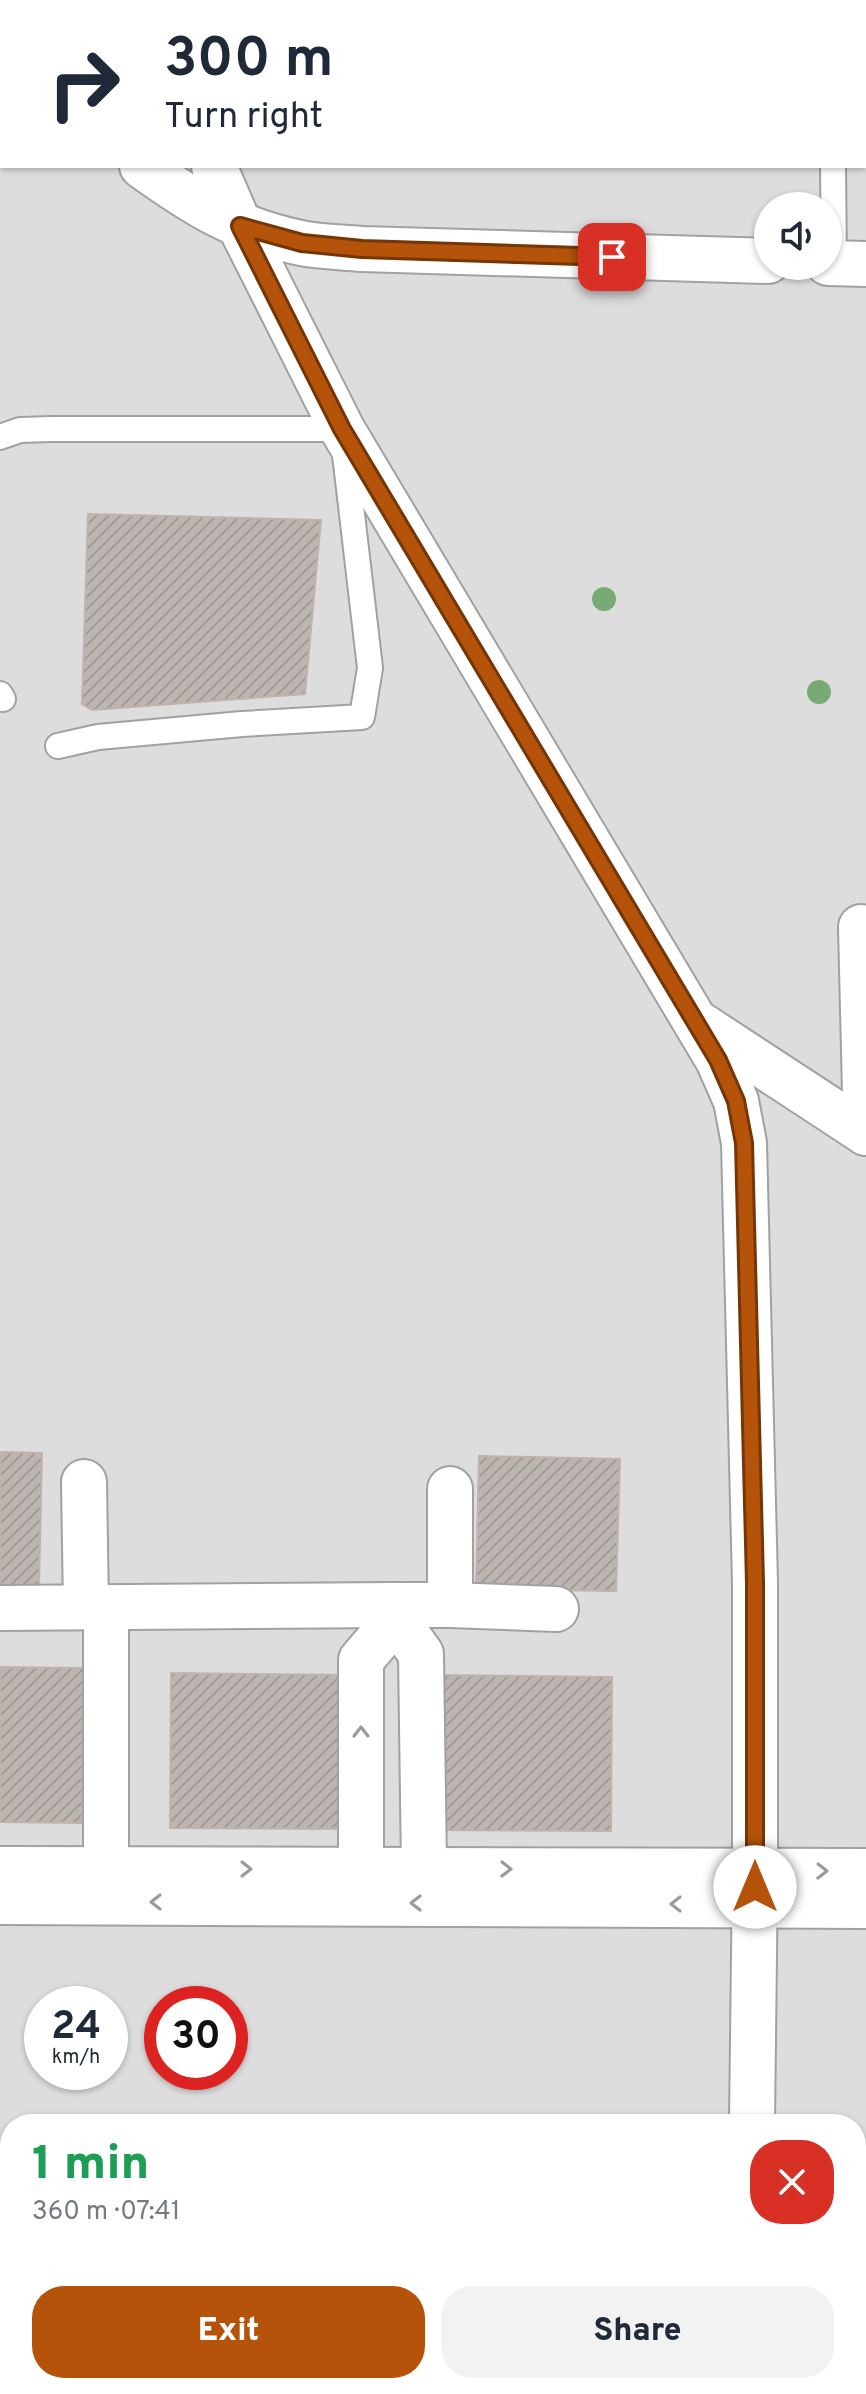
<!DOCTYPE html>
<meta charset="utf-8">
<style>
:root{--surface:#fff;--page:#f2f2f3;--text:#1f2937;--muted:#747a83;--accent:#b45309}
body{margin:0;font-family:Overpass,sans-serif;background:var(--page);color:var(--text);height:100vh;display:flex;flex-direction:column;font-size:30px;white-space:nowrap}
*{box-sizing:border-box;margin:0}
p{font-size:26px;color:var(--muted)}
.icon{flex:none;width:44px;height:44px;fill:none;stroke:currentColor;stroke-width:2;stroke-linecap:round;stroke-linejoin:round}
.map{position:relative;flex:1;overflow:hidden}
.panel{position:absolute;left:0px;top:2114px;width:866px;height:280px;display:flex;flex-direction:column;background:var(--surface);border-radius:32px 32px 0 0;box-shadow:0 2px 6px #0004}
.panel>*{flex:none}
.banner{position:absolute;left:0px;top:0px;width:866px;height:168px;box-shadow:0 2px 6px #0004;background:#fff;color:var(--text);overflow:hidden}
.buttons{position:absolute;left:754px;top:192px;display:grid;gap:16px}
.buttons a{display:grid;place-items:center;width:88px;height:88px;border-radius:50%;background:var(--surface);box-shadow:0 2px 6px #0004;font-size:40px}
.speed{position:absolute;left:24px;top:1986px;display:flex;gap:16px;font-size:40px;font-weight:700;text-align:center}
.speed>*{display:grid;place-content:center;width:104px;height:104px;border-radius:50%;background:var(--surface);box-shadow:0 2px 6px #0004;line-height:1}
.speed small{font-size:20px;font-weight:400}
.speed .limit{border:12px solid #d22;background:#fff;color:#111}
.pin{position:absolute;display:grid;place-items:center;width:68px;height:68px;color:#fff;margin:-34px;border-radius:16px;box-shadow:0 4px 12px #0006}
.me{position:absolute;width:88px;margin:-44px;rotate:0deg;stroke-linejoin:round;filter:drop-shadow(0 0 6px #0008)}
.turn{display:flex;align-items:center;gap:28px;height:168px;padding:0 32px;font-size:36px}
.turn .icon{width:104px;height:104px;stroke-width:2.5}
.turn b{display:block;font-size:56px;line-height:68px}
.round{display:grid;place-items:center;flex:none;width:84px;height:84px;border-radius:32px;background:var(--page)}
.overview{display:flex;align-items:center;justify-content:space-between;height:136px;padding:0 32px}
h1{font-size:48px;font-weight:800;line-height:60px;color:#1e9e55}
.action{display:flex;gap:16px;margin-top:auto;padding:16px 32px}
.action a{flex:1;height:92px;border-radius:32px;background:var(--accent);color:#fff;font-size:32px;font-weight:800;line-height:92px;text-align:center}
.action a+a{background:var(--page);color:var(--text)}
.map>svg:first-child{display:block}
.residential{fill:#dedddd;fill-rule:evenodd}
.building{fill:url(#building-hatch);stroke:#c0b3ab;stroke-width:2}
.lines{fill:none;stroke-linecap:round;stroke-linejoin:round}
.lane-casing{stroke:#a1a1a1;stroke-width:28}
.street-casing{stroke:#a1a1a1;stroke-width:48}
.lane{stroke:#fff;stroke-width:24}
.street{stroke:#fff;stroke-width:44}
.tree{fill:#78aa76}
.oneway{stroke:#9b9b9b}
.route-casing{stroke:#753606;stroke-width:20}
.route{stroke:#b45309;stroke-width:14}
</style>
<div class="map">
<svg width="866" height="2394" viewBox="0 0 866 2394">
<defs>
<pattern id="building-hatch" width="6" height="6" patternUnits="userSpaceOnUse" patternTransform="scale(2)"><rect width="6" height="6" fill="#bdb5b0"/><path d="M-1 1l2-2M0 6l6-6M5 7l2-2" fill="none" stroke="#a29b97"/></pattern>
</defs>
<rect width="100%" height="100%" fill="#efece7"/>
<path class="residential" d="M0 0H866V2394H0ZM2 2H864V166H2ZM768 206H828V266H768ZM42 2004H110V2072H42ZM162 2004H230V2072H162ZM10 2124H856V2384H10Z"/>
<g class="building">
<path d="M88 514 321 520 305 694 92 710 82 704Z"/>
<path d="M0 1452 42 1453 39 1586 0 1585Z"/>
<path d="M479 1456 620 1459 616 1591 476 1589Z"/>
<path d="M0 1667 83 1668 82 1823 0 1822Z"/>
<path d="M171 1673 349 1675 348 1829 170 1828Z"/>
<path d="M434 1675 612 1677 611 1831 433 1830Z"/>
</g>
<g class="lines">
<g class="lane-casing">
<g id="lane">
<path d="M832 0V2"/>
<path d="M833 166 834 263"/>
<path d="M0 437 20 430 52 429H342L370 668 362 717 242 724 98 737 58 746"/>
<path d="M0 694 3 699"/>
</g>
</g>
<g class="street-casing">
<g id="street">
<path d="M141 0 142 2"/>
<path d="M0 67 2 68"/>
<path d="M142 166C195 204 236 230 301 243 321 247 342 247 362 249L768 261"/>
<path d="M214 166 240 226 342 429 718 1060 736 1101 744 1143 755 1583V1870L752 2124"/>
<path d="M828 263 866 264"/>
<path d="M861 927 866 1133"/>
<path d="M701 1025 866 1133"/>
<path d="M84 1482 86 1607"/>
<path d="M395 1605H450V1489"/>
<path d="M450 1605 556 1609"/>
<path d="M106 1607V1869"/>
<path d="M0 1608 395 1605 396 1619 421 1654 424 1869"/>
<path d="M0 1869 866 1871"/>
<path d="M361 1870V1660L396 1619"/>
<path d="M0 1902 866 1906"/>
<path d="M0 2177H10"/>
<path d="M747 2394 748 2384"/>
</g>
</g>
<use href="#lane" class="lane"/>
<use href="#street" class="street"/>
</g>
<g class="tree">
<circle cx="604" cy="599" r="12"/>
<circle cx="819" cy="692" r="12"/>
</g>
<defs><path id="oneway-chevron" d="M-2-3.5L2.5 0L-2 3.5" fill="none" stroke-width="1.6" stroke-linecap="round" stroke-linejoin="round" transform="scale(2)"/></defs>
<g class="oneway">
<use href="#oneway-chevron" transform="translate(361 1732) rotate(-90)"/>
<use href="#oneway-chevron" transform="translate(246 1869)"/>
<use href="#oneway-chevron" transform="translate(506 1869)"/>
<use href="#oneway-chevron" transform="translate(822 1871) rotate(1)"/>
<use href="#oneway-chevron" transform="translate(156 1902) rotate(-180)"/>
<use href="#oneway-chevron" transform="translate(416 1903) rotate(-180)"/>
<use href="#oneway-chevron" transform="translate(676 1904) rotate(-180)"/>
</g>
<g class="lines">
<g class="route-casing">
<path id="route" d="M612 257 362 249 302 243 240 226 342 429 718 1060 736 1101 744 1143 755 1583V1887"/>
</g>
<use href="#route" class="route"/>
</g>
</svg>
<div class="buttons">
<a><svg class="icon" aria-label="sound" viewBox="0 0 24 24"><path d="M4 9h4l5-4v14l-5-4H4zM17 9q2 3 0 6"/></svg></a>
</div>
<div class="speed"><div>24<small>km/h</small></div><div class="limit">30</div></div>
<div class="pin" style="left:612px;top:257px;background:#d93025"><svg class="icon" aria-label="arrive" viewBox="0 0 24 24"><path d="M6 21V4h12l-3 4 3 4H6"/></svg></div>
<svg class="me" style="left:755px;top:1887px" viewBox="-20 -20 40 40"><circle r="19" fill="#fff"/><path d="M0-13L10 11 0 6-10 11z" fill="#b45309"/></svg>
<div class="banner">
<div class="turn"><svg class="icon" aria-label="right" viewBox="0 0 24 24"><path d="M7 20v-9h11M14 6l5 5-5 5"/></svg><div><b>300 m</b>Turn right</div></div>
</div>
<section class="panel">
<div class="overview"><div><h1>1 min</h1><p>360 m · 07:41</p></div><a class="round" style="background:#d93025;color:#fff"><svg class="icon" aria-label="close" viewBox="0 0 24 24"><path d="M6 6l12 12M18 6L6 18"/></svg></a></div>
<div class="action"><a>Exit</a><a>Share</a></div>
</section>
</div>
